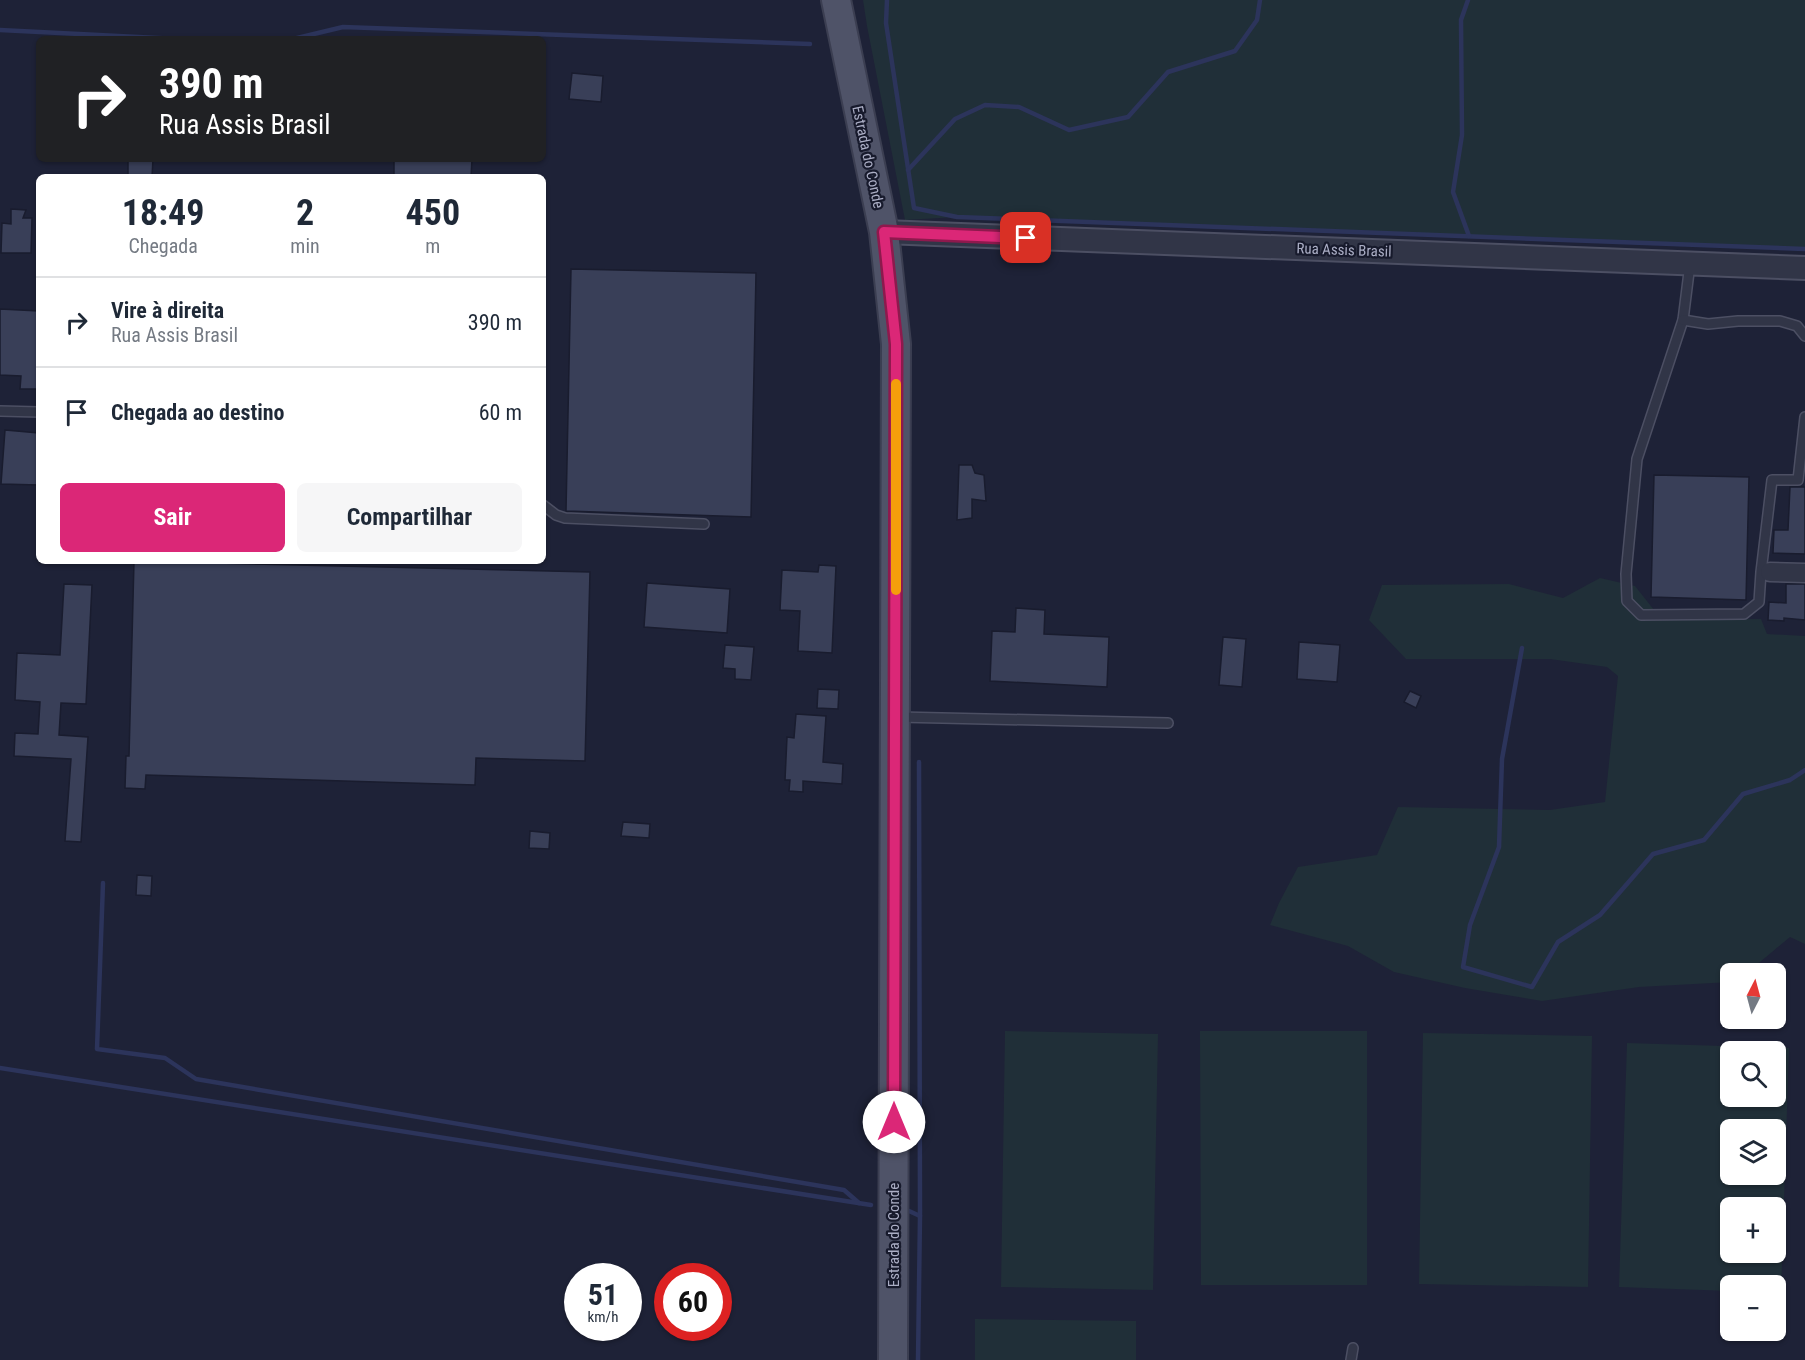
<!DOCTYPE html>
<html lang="pt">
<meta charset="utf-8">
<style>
:root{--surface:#fff;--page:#f6f6f7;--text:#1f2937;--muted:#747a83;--line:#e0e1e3;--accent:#db2777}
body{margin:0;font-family:"Roboto Condensed",sans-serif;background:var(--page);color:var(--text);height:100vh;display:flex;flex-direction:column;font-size:22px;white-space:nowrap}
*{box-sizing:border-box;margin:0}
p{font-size:20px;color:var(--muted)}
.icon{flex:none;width:33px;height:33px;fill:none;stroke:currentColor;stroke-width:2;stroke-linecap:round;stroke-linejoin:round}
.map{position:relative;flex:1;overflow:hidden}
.details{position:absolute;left:36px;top:174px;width:510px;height:390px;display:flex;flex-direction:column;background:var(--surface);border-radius:9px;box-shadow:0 2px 4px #0004}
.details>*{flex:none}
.banner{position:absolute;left:36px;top:36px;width:510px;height:126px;border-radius:9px;box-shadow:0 2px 4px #0004;background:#202124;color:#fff;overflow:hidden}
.needle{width:39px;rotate:6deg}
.tools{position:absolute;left:1720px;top:963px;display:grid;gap:12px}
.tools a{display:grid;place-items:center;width:66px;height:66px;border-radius:9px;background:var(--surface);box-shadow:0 2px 4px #0004;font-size:30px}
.speed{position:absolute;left:564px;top:1263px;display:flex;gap:12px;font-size:30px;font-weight:700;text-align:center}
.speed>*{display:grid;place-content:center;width:78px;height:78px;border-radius:50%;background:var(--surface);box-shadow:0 2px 4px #0004;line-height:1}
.speed small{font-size:15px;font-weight:400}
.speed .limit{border:9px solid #d22;background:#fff;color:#111}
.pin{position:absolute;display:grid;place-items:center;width:51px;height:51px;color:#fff;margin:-26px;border-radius:12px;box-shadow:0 3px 9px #0006}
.me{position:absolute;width:66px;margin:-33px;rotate:0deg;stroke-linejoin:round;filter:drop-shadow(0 0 4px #0008)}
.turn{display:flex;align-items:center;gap:21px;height:126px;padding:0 24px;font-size:27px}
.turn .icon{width:78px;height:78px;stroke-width:2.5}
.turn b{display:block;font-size:42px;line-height:51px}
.eta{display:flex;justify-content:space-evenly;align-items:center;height:102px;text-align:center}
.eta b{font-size:36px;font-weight:700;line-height:42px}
.action{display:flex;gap:12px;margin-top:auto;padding:12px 24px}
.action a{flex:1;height:69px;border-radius:9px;background:var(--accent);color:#fff;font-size:24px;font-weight:700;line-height:69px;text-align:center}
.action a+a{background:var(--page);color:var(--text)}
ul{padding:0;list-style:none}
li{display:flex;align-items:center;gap:18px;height:90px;padding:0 24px;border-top:2px solid var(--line)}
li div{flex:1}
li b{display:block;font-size:22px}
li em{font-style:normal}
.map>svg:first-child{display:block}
.green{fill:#202f38;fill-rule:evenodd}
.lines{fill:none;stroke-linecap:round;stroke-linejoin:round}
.stream{stroke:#2c345b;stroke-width:4.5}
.building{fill:#393f58;stroke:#191c2e;stroke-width:1.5}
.service-casing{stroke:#4c4f63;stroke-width:12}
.minor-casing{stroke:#4c4f63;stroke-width:21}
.tertiary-casing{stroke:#4c4f63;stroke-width:26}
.primary-casing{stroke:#3b3e51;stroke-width:32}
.service{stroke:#313547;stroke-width:9}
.minor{stroke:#313547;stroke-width:18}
.tertiary{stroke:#313547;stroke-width:22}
.primary{stroke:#4f5368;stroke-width:28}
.route-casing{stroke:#8e194d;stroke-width:15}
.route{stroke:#db2777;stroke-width:10}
.slow{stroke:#f59e0b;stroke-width:10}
.labels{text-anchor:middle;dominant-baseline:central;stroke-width:4.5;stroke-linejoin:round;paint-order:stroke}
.street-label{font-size:15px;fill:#abaec5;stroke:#171a2c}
</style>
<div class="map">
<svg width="1805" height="1360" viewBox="0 0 1805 1360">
<rect width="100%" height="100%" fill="#1e2237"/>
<g class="green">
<path d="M863 0H1805V249L957 217 905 220 867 26Z"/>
<path d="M1600 578 1635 586 1662 620 1761 619 1767 634 1805 636V944L1790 937 1747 973 1731 974V982L1639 987 1542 1001 1465 988 1394 972 1348 946 1270 925 1279 903 1298 867 1377 855 1398 807 1550 810 1605 802 1618 676 1607 667 1550 659H1406L1369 620 1382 585 1509 584 1563 598Z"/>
<path d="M1005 1031 1158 1034 1153 1290 1001 1287Z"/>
<path d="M1200 1031H1367V1285H1201Z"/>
<path d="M1423 1033 1592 1036 1588 1287 1419 1284Z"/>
<path d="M1627 1043 1789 1048 1781 1292H1776V1286H1731V1291L1619 1287ZM1731 1052H1776V1096H1731ZM1731 1130H1776V1174H1731ZM1731 1208H1776V1252H1731Z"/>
<path d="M975 1319 1136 1321V1360H975Z"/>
</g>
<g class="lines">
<g class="stream">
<path d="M887 0 886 23 914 208 957 217 1805 249"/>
<path d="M1468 0 1461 20 1462 135 1453 192 1469 236"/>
<path d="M0 30 178 39"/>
<path d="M293 39 343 27 810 44"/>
<path d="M908 170 955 119 985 105 1019 107 1069 130 1128 117 1168 72 1235 51 1257 20 1260 0"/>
<path d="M1522 648 1502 759 1499 847 1470 925 1463 967 1532 987 1558 942 1600 915 1653 854 1704 840 1743 794 1790 780 1805 770"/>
<path d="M103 883 97 1049 165 1058 196 1079 844 1190 859 1203"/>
<path d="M0 1068 871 1205"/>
<path d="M909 1211 920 1216"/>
<path d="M918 1360 920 1216 919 762"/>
</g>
</g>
<g class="building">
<path d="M572 73 603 76 601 102 569 99Z"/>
<path d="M128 159H153L152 177H128Z"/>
<path d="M394 159H472L471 177H394Z"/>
<path d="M11 209 26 210 23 218H32L31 253H1L2 223 11 224Z"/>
<path d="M571 269 756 273 751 517 566 511Z"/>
<path d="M0 309 39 311V389H20L21 376 0 375Z"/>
<path d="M5 430 39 433V485L1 484Z"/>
<path d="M959 465H972L975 473 984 475 986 501 972 499V518L957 520Z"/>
<path d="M1654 475 1749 477 1746 600 1651 597Z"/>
<path d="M1790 487H1805V554L1773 553 1774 530H1788Z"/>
<path d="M134 561 590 572 585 761 476 758 475 785 146 775 145 789 125 788 126 756H129Z"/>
<path d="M819 565 836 566 832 653 798 651 800 611 780 610 782 570 818 572Z"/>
<path d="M647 583 730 589 727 633 644 627Z"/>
<path d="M64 584 92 585 86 704 61 703 59 735 88 737 81 842 65 841 71 759 14 756 15 733 38 734 40 702 15 700 17 653 60 655Z"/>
<path d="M1786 584H1805V620L1784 618V621L1768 620 1769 602 1786 603Z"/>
<path d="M1016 608 1045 610 1044 634 1109 637 1107 687 990 681 992 631 1015 632Z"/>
<path d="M1223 637 1246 639 1242 687 1219 685Z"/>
<path d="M1299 642 1340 645 1337 682 1297 679Z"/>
<path d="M725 645 754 647 751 680 735 679V669L723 668Z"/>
<path d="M818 689 839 690 838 709 817 708Z"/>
<path d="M1410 691 1421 696 1416 708 1404 702Z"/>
<path d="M796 714 826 716 823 762 843 764 842 784 803 781V792L789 791 790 780H785L787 737 794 738Z"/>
<path d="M623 822 650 824 649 838 621 836Z"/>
<path d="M530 831 550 833 549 849 529 848Z"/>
<path d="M137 875 152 876 151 896 136 895Z"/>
</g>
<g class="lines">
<g class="service-casing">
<g id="service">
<path d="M1690 264 1683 320 1637 459 1626 574 1627 601 1641 615 1744 614 1759 602 1761 572 1772 480H1798L1805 417"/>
<path d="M1683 320 1708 324 1738 321H1780L1797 326 1805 336"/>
<path d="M0 411 39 412"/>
<path d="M543 505 556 515 565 518 704 524"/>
<path d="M898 717 1168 723"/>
<path d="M1351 1360 1353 1348"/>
</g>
</g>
<g class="minor-casing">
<path id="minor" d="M1770 572 1805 573"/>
</g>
<g class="tertiary-casing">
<path id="tertiary" d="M884 232 1805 268"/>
</g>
<g class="primary-casing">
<path id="primary" d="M836 0 884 232 896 344 893 1360"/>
</g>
<use href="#service" class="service"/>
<use href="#minor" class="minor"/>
<use href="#tertiary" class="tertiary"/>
<use href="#primary" class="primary"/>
</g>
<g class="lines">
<g class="route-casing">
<path id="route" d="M894 1122 896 344 884 232 1026 238"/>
</g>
<use href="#route" class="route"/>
<path class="slow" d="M896 590V384"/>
</g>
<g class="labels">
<g class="street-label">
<text transform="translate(868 157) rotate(78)">Estrada do Conde</text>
<text transform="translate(1344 250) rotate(2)">Rua Assis Brasil</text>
<text transform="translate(894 1235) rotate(-90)">Estrada do Conde</text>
</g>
</g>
</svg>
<div class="tools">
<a><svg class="needle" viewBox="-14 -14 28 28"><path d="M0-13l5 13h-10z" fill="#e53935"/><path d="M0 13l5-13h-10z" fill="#747a83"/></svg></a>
<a><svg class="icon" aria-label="search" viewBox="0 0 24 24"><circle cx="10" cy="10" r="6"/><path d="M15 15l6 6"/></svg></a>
<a><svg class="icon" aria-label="layers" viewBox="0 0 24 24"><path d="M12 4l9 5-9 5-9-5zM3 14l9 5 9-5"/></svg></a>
<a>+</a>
<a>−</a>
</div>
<div class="speed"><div>51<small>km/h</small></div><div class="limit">60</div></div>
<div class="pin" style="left:1026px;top:238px;background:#d93025"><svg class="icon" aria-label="arrive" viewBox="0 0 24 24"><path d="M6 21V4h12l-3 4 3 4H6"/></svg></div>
<svg class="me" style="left:894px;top:1122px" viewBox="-20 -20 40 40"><circle r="19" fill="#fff"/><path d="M0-13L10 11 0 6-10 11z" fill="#db2777"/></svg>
<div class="banner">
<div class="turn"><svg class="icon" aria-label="right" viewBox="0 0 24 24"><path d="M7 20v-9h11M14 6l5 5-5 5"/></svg><div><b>390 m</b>Rua Assis Brasil</div></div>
</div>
<section class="details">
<div class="eta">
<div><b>18:49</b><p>Chegada</p></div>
<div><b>2</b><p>min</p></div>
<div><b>450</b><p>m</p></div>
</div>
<ul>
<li><svg class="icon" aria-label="right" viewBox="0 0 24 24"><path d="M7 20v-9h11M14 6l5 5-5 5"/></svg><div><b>Vire à direita</b><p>Rua Assis Brasil</p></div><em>390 m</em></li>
<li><svg class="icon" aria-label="arrive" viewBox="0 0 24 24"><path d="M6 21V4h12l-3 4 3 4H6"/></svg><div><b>Chegada ao destino</b></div><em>60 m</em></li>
</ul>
<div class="action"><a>Sair</a><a>Compartilhar</a></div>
</section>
</div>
